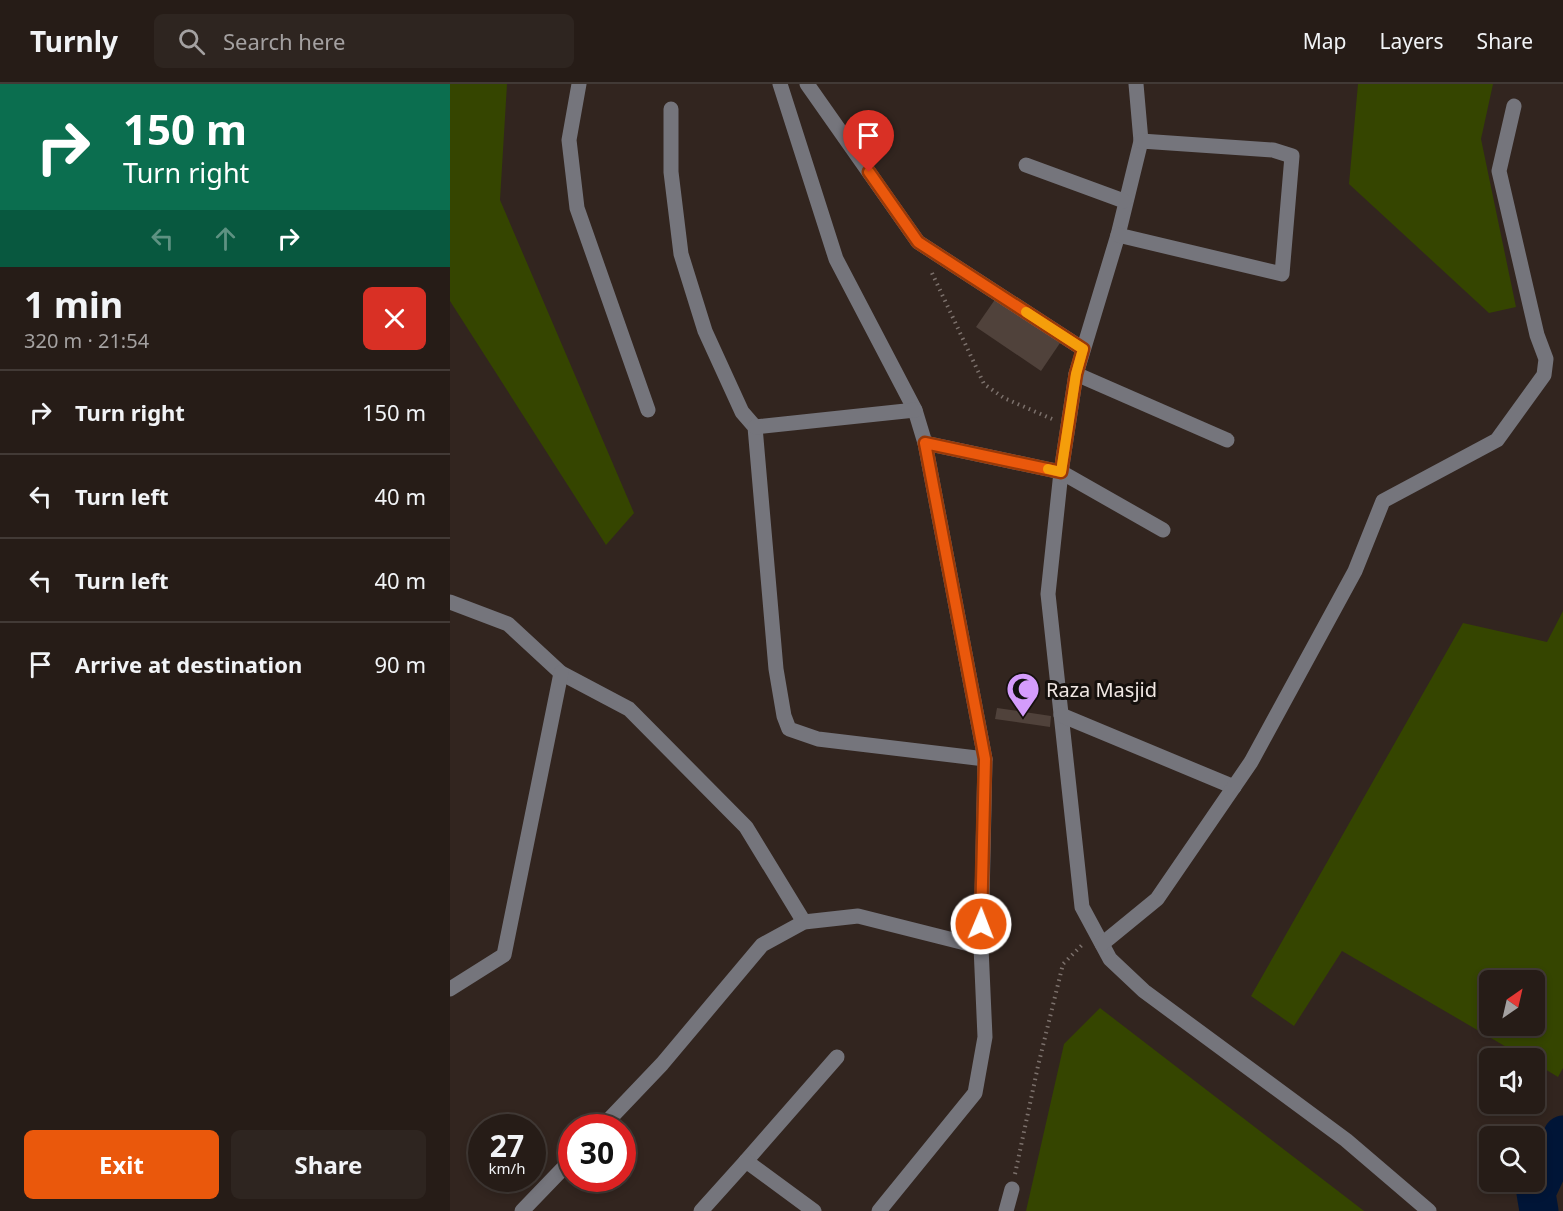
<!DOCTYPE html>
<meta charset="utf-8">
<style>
:root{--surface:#261c17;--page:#2e2520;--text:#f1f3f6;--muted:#a4a1a1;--line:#423a36;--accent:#ea580c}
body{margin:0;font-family:"Noto Sans",sans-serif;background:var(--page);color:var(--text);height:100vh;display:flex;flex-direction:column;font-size:22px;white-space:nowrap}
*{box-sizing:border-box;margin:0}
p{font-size:20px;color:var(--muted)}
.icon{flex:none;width:33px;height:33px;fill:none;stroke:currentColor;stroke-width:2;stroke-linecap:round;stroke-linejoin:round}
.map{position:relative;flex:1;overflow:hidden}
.panel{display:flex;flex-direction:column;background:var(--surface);width:450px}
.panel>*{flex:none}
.top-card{background:#0b6e4f;color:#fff;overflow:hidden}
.needle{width:39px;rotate:34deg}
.tools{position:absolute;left:1029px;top:886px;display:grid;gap:12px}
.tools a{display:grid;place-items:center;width:66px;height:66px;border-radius:9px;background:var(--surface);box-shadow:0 3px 9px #0003,0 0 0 2px var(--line);font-size:30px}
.speed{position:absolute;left:18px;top:1030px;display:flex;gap:12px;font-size:30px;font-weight:700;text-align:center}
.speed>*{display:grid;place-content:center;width:78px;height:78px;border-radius:50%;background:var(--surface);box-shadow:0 3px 9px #0003,0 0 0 2px var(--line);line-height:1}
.speed small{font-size:15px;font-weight:400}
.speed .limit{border:9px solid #d22;background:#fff;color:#111}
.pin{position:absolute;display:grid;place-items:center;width:51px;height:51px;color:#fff;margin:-62px -26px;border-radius:50% 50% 50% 0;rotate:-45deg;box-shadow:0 0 6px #0007}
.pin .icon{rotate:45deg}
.me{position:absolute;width:66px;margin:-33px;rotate:1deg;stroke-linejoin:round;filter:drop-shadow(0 0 4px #0008)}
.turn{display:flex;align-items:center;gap:21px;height:126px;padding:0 24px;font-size:27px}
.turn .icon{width:78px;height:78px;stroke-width:2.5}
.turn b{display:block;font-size:42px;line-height:51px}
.lanes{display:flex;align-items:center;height:57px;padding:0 24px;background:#0003;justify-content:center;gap:30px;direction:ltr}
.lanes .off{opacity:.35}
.round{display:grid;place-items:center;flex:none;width:63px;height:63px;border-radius:9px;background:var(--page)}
.head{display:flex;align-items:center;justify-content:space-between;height:102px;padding:0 24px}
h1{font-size:36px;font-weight:700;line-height:45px}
.cta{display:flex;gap:12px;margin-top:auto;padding:12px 24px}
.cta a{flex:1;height:69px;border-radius:9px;background:var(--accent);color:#fff;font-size:24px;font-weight:700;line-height:69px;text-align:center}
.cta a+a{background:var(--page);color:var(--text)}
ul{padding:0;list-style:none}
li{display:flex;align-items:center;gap:18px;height:84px;padding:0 24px;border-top:2px solid var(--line)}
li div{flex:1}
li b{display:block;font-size:22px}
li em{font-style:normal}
header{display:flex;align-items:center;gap:36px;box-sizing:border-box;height:84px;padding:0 30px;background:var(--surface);border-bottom:2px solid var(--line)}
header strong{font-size:28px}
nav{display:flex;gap:33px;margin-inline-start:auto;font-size:21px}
.search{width:420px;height:54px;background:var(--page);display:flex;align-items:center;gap:15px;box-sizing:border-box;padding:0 21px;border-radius:9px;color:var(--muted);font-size:22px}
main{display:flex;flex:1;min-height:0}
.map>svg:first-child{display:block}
.green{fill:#354500;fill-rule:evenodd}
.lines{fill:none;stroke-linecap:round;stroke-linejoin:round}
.river{stroke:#001537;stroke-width:39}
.building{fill:#50423b}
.path{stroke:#7c716c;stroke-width:4;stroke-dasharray:1.5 4.5;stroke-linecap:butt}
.minor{stroke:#75757c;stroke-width:15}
.route-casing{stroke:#983908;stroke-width:15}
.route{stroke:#ea580c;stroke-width:10}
.slow{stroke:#f59e0b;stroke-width:10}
.labels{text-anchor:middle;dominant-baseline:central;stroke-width:6;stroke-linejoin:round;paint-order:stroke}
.poi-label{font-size:20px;fill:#efe6e2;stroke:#15100d;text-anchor:start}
</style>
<header>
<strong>Turnly</strong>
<div class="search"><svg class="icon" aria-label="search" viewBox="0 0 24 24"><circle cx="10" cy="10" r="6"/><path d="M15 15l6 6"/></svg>Search here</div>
<nav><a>Map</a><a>Layers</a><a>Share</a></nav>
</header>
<main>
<section class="panel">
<div class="top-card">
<div class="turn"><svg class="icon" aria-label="right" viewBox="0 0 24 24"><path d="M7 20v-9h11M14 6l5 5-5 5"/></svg><div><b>150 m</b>Turn right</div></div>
<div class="lanes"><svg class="icon off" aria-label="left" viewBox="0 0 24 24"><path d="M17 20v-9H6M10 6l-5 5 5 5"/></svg><svg class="icon off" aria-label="ahead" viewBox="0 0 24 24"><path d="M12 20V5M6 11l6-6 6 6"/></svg><svg class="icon" aria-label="right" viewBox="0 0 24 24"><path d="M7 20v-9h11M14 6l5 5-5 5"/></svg></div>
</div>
<div class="head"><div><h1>1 min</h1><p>320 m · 21:54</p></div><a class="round" style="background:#d93025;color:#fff"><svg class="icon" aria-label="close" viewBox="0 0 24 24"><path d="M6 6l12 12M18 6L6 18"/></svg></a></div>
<ul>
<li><svg class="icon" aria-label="right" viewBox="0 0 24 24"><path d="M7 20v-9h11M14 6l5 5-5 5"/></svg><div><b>Turn right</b></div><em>150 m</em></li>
<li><svg class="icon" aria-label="left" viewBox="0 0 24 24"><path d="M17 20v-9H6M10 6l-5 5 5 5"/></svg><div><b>Turn left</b></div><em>40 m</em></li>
<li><svg class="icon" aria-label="left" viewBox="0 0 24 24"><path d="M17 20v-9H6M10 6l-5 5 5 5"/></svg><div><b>Turn left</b></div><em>40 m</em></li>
<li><svg class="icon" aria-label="arrive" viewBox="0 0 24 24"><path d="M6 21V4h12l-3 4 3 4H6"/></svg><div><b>Arrive at destination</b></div><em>90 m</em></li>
</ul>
<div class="cta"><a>Exit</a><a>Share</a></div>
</section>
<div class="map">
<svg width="1113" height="1127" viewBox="0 0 1113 1127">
<rect width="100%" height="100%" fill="#32251f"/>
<g class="green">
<path d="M0 0H57L50 116 184 429 156 461 0 217Z"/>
<path d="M908 0H1043L1031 55 1066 223 1039 229 899 100Z"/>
<path d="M1113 527V984L1108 993 1085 979 1084 975H1077L892 867 844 942 801 912 1013 539 1097 558ZM1040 897H1084V942H1040Z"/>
<path d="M650 924 914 1127H576L614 960Z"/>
</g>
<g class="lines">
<path class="river" d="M1089 1127 1086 1109 1113 1051"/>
</g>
<g class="building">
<path d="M546 214 610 259 591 287 526 243Z"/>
<path d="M547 624 601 632 600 643 545 635Z"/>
</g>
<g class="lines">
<g class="path">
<path d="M482 189 534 300 554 314 602 335"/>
<path d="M565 1090 588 982 613 880 634 859"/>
</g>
<g class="minor">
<path d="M129 0 119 56 127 124 198 326"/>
<path d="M330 0 386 175 465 326 475 359 535 675 531 863 535 953 525 1009 429 1127"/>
<path d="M357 0 468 158 633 265"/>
<path d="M686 0 691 57 668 151 626 290 611 388 598 510 632 823 660 875 694 907 896 1056 979 1127"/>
<path d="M221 25V88L231 170 255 247 292 328 305 343 326 585 334 632 339 645 368 655 535 675"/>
<path d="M576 81 674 117"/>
<path d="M668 151 832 190 842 72 823 66 691 57"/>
<path d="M626 290 777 356"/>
<path d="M305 343 465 326"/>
<path d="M475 359 611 388 713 446"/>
<path d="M0 518 58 540 111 589 179 625 296 743 354 838"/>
<path d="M611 631 784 703"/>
<path d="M652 860 707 815 801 678 905 487 933 417 1047 356 1094 291 1096 275 1087 251 1049 87 1064 22"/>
<path d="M0 905 54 871 111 589"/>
<path d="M151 1044 212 980 312 861 354 838 408 832 531 863"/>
<path d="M296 1077 387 973"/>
<path d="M72 1127 122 1075"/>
<path d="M251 1127 296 1077 364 1127"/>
<path d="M556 1127 562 1105"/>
</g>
</g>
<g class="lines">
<g class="route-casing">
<path id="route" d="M419 88 468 158 633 265 626 290 611 388 475 359 535 675 531 840"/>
</g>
<use href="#route" class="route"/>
<path class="slow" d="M576 228 633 265 626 290 611 388 598 385"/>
</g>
<defs>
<g id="mosque-pin" transform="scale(1.725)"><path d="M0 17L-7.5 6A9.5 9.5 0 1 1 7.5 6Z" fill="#d49cfc" stroke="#15100d"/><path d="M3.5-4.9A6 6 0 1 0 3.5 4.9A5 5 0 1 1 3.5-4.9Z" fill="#111"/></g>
</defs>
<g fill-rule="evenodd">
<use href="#mosque-pin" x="573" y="605"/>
</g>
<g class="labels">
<g class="poi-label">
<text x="596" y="605">Raza Masjid</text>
</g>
</g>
</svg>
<div class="tools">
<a><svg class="needle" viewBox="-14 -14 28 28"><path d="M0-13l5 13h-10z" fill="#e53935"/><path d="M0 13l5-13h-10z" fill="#a4a1a1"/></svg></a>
<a><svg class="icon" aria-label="sound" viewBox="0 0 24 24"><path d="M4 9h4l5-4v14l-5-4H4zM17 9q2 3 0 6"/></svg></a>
<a><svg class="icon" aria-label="search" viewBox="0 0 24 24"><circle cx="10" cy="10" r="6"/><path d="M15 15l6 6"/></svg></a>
</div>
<div class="speed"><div>27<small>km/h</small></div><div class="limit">30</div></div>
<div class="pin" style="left:419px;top:88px;background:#d93025"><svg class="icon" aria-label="arrive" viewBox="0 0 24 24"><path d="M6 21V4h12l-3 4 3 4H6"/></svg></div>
<svg class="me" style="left:531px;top:840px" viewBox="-20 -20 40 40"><circle r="17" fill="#ea580c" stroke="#fff" stroke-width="3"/><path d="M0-11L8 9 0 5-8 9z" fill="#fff"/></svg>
</div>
</main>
